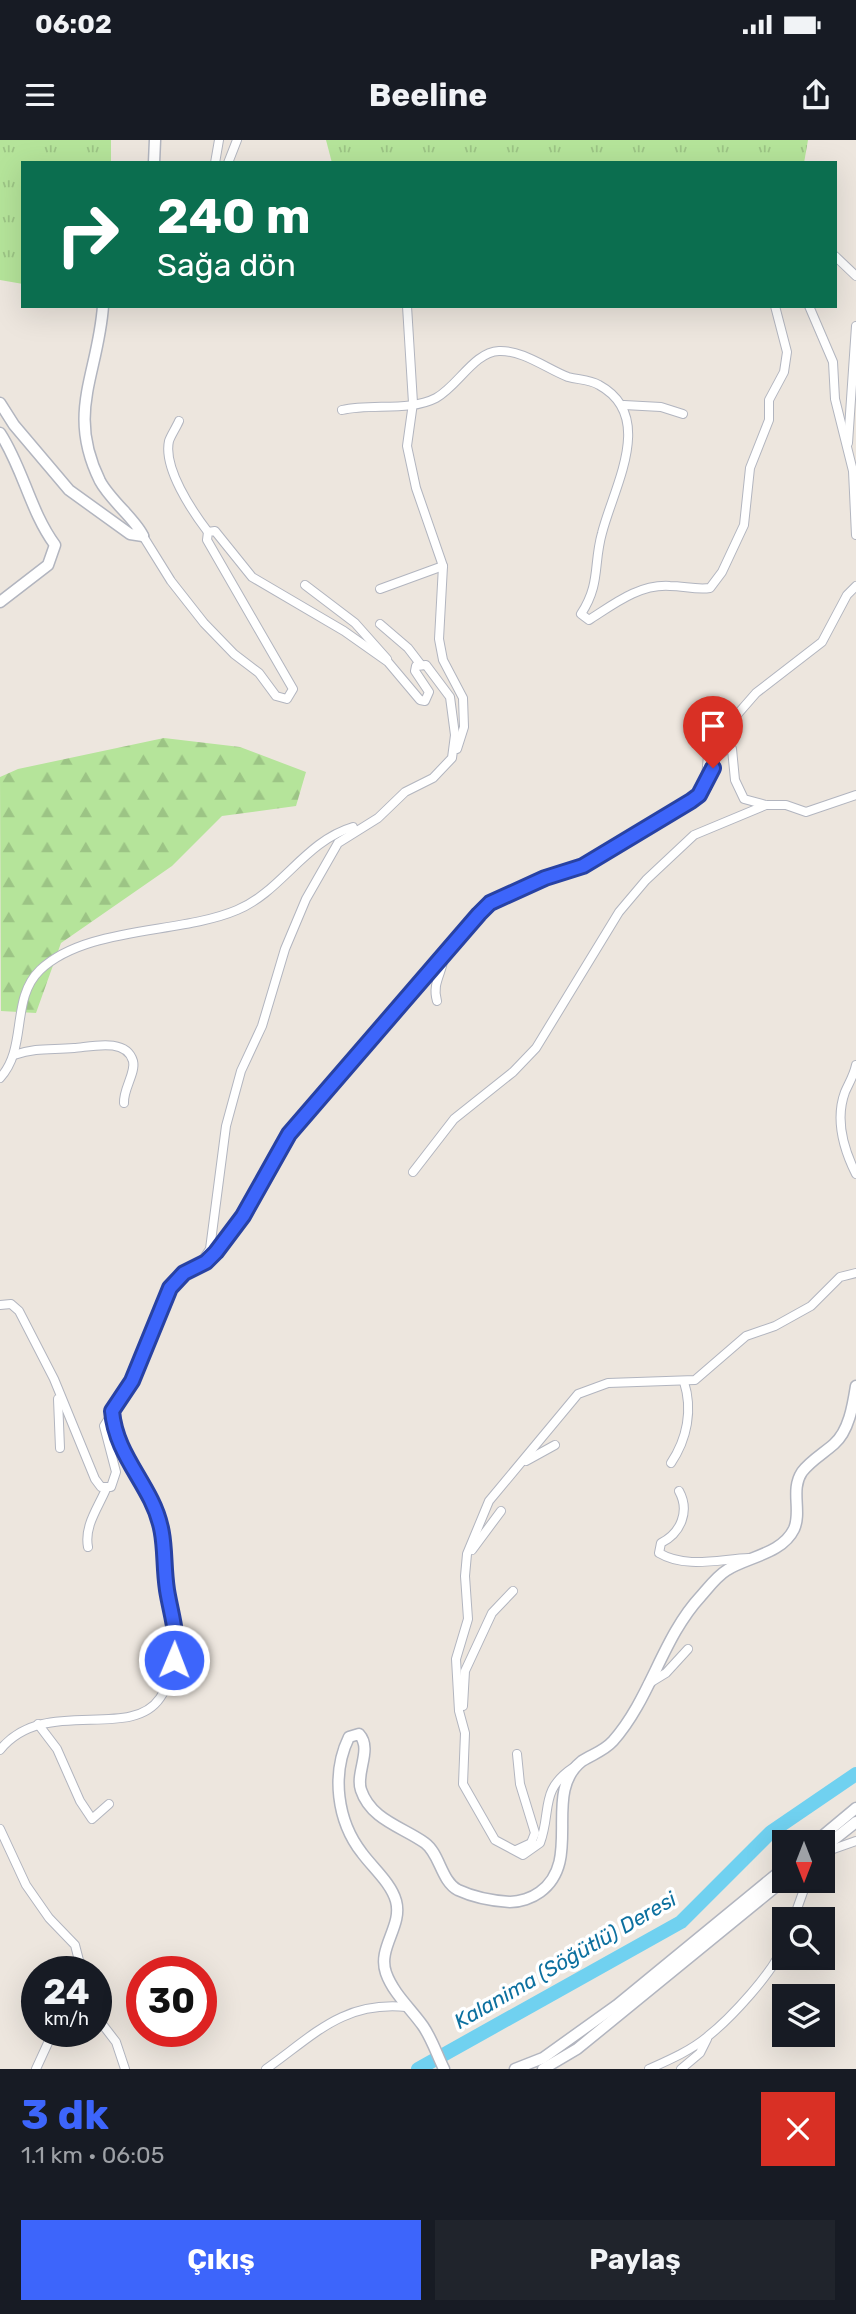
<!DOCTYPE html>
<html lang="tr">
<meta charset="utf-8">
<style>
:root{--surface:#171b24;--page:#20242c;--text:#f1f3f6;--muted:#9ea1a6;--accent:#3d65fb}
body{margin:0;font-family:Rubik,sans-serif;background:var(--page);color:var(--text);height:100vh;display:flex;flex-direction:column;font-size:26px;white-space:nowrap}
*{box-sizing:border-box;margin:0}
p{font-size:23px;color:var(--muted)}
.icon{flex:none;width:38px;height:38px;fill:none;stroke:currentColor;stroke-width:2;stroke-linecap:round;stroke-linejoin:round}
.map{position:relative;height:1929px;overflow:hidden}
.panel{display:flex;flex-direction:column;background:var(--surface);flex:1}
.panel>*{flex:none}
.banner{position:absolute;left:21px;top:21px;width:816px;height:147px;border-radius:0px;box-shadow:0 7px 28px #0002;background:#0b6e4f;color:#fff;overflow:hidden}
.needle{width:46px;rotate:180deg}
.fabs{position:absolute;left:772px;top:1690px;display:grid;gap:14px}
.fabs a{display:grid;place-items:center;width:63px;height:63px;border-radius:0px;background:var(--surface);box-shadow:0 7px 28px #0002;font-size:35px}
.speed{position:absolute;left:21px;top:1816px;display:flex;gap:14px;font-size:35px;font-weight:700;text-align:center}
.speed>*{display:grid;place-content:center;width:91px;height:91px;border-radius:50%;background:var(--surface);box-shadow:0 7px 28px #0002;line-height:1}
.speed small{font-size:18px;font-weight:400}
.speed .limit{border:10px solid #d22;background:#fff;color:#111}
.pin{position:absolute;display:grid;place-items:center;width:60px;height:60px;color:#fff;margin:-72px -30px;border-radius:50% 50% 50% 0;rotate:-45deg;box-shadow:0 0 7px #0007}
.pin .icon{rotate:45deg}
.me{position:absolute;width:77px;margin:-38px;rotate:1deg;stroke-linejoin:round;filter:drop-shadow(0 0 5px #0008)}
.turn{display:flex;align-items:center;gap:24px;height:147px;padding:0 21px;font-size:32px}
.turn .icon{width:91px;height:91px;stroke-width:2.5}
.turn b{display:block;font-size:49px;line-height:60px}
.round{display:grid;place-items:center;flex:none;width:74px;height:74px;border-radius:0px;background:var(--page)}
.overview{display:flex;align-items:center;justify-content:space-between;height:119px;padding:0 21px}
h1{font-size:42px;font-weight:700;line-height:52px;color:var(--accent)}
.button{display:flex;gap:14px;margin-top:auto;padding:14px 21px}
.button a{flex:1;height:80px;border-radius:0px;background:var(--accent);color:#fff;font-size:28px;font-weight:700;line-height:80px;text-align:center}
.button a+a{background:var(--page);color:var(--text)}
.status{display:flex;justify-content:space-between;align-items:center;height:49px;padding:0 35px;background:var(--surface);direction:ltr}
.status svg{height:19px;fill:currentColor}
header{display:flex;justify-content:space-between;align-items:center;height:91px;padding:0 21px;background:var(--surface);font-size:32px;font-weight:700}
.map>svg:first-child{display:block}
.grass{fill:url(#grass-tufts)}
.forest{fill:url(#forest-firs)}
.lines{fill:none;stroke-linecap:round;stroke-linejoin:round}
.river{stroke:#70d1f0;stroke-width:14}
.street-casing{stroke:#b2b5bf;stroke-width:10}
.secondary-casing{stroke:#b2b5bf;stroke-width:13}
.street{stroke:#fff;stroke-width:8}
.secondary{stroke:#fff;stroke-width:10}
.route-casing{stroke:#2842a3;stroke-width:18}
.route{stroke:#3d65fb;stroke-width:12}
.labels{text-anchor:middle;dominant-baseline:central;stroke-width:7;stroke-linejoin:round;paint-order:stroke}
.water-label{font-size:21px;font-style:italic;fill:#0c709f;stroke:#fff}
</style>
<div class="status"><b>06:02</b><svg viewBox="0 0 49 12"><path d="M0 12V9h3v3zM5 12V6h3v6zM10 12V3h3v9zM15 12V0h3v12zM26 1h20v11H26zM47 4h2v5h-2z"/></svg></div>
<header><svg class="icon" aria-label="menu" viewBox="0 0 24 24"><path d="M4 6h16M4 12h16M4 18h16"/></svg>Beeline<svg class="icon" aria-label="share" viewBox="0 0 24 24"><path d="M12 15V3M7 8l5-5 5 5M5 13v7h14v-7"/></svg></header>
<div class="map">
<svg width="856" height="1929" viewBox="0 0 856 1929">
<defs>
<pattern id="grass-tufts" width="24" height="20" patternUnits="userSpaceOnUse" patternTransform="scale(1.75)"><rect width="24" height="20" fill="#b5e49a"/><path d="M3 7l-1-3M5 7V3M7 7l1-3M15 17l-1-3M17 17v-4M19 17l1-3" fill="none" stroke="#9cc485"/></pattern>
<pattern id="forest-firs" width="22" height="20" patternUnits="userSpaceOnUse" patternTransform="scale(1.75)"><rect width="22" height="20" fill="#b5e49a"/><path d="M5 1l3.5 6h-7zM16 11l3.5 6h-7z" fill="#9cc485"/></pattern>
</defs>
<rect width="100%" height="100%" fill="#ede6de"/>
<g class="grass">
<path d="M0 0H111V23H23V144L0 140Z"/>
<path d="M326 0H808L804 23H332Z"/>
</g>
<path class="forest" d="M164 598 240 607 306 632 296 666 222 676 172 726 61 803 36 873 1 871 0 637 18 629Z"/>
<g class="lines">
<path class="river" d="M418 1929 681 1782 771 1692 856 1634"/>
<g class="street-casing">
<g id="street">
<path d="M215 23 219 0"/>
<path d="M228 23 237 0"/>
<path d="M835 116 856 136"/>
<path d="M407 166 413 263 407 306 416 348 443 426 439 499 443 520 463 558 464 587 457 609"/>
<path d="M809 166 833 222 835 259 853 331 856 395"/>
<path d="M624 265 661 267 683 274"/>
<path d="M342 270C372 263 409 272 436 258 458 246 474 212 499 211 523 210 547 229 568 237 579 240 589 239 599 245 656 276 614 346 602 393 593 425 601 443 581 474L589 480C614 464 639 444 670 446 684 446 696 450 710 448L722 432 744 385 750 328 769 280V260L784 232 787 212 775 166"/>
<path d="M179 281C176 288 171 295 169 301 163 328 192 371 208 392"/>
<path d="M848 303 856 186"/>
<path d="M305 445 355 483 387 519"/>
<path d="M380 449 443 426"/>
<path d="M380 484 408 508 421 525"/>
<path d="M708 638 716 618 727 609H732L735 640 744 659 766 665H786L806 672 856 655"/>
<path d="M437 861C431 842 445 830 444 812"/>
<path d="M14 915C38 907 50 910 74 908 90 907 126 897 133 921 136 933 123 949 124 963"/>
<path d="M856 925C854 935 849 943 845 952 835 979 844 1010 856 1034"/>
<path d="M0 938C28 908 10 859 40 830 86 786 181 794 237 770 281 752 305 701 353 687"/>
<path d="M413 1032 454 979 513 932 536 908 619 772 646 740 694 695 766 665"/>
<path d="M206 1122 243 1076 290 994 479 774 490 763 545 738 583 726 699 655 705 647 708 616 722 592 756 553 822 502 847 455 856 446"/>
<path d="M0 1165 11 1164 19 1171 54 1239 95 1339 101 1347H111L116 1332 104 1286 133 1241 167 1152 180 1136 201 1122 210 1109 226 986 241 931 262 886 285 809 306 759 338 703 378 678 405 652 433 638 452 618 455 595 450 557 426 525 416 526 415 531 429 552 425 561 420 560 388 522 344 491 252 437 215 391 208 392 207 400 293 549 287 559 276 556 259 533 234 514 204 483 171 441 143 396"/>
<path d="M58 1259 60 1308"/>
<path d="M526 1321 555 1305"/>
<path d="M671 1323C687 1299 693 1270 684 1242"/>
<path d="M679 1351C690 1371 681 1393 661 1403L659 1413C686 1429 720 1419 749 1418"/>
<path d="M88 1407C84 1386 98 1368 106 1349"/>
<path d="M472 1410 501 1371"/>
<path d="M648 1544 666 1533 688 1509"/>
<path d="M463 1566 465 1531 492 1473 513 1451"/>
<path d="M38 1584 57 1609 80 1661 92 1679 109 1664"/>
<path d="M0 1610C44 1555 130 1602 160 1558 185 1522 173 1489 167 1451 165 1436 167 1422 166 1408 165 1393 158 1376 152 1362 138 1330 116 1310 112 1271"/>
<path d="M574 1627C539 1650 552 1670 540 1703L523 1715 495 1700 463 1644 465 1593 459 1571 456 1519 468 1479 465 1436 467 1414 489 1361 578 1254 608 1243 695 1240 746 1196 775 1186 811 1166 840 1137 856 1133"/>
<path d="M0 1689 26 1745 49 1778 75 1805 82 1832"/>
<path d="M516 1710 531 1703 535 1693 520 1644 517 1614"/>
<path d="M822 1713 856 1701"/>
<path d="M793 1780 807 1741"/>
<path d="M96 1876 116 1902 125 1929"/>
<path d="M36 1929 53 1892"/>
<path d="M266 1929C314 1895 343 1861 406 1867"/>
<path d="M649 1929C669 1920 690 1911 707 1897 730 1879 775 1831 784 1804"/>
<path d="M681 1929 700 1913 707 1899"/>
</g>
</g>
<g class="secondary-casing">
<g id="secondary">
<path d="M154 23 155 0"/>
<path d="M103 166C98 235 66 272 100 341 110 360 137 381 143 396"/>
<path d="M0 263 14 285 69 350 130 394 143 396"/>
<path d="M0 293C23 328 30 371 55 405L48 425 0 462"/>
<path d="M814 1703 856 1668"/>
<path d="M822 1709 856 1682"/>
<path d="M444 1929C437 1915 432 1899 423 1886 411 1869 393 1853 386 1833 377 1808 403 1786 396 1761 391 1743 373 1728 362 1713 337 1681 331 1634 349 1597L359 1594C373 1609 355 1633 361 1650 371 1680 403 1687 425 1703 440 1714 441 1741 458 1750 473 1757 494 1761 510 1762 520 1762 532 1758 540 1752 584 1720 541 1653 582 1621 593 1614 604 1611 613 1601 651 1558 662 1498 701 1456 708 1448 717 1436 727 1430 747 1417 782 1414 794 1389 802 1371 790 1350 802 1332 810 1321 824 1313 834 1304 849 1291 853 1265 856 1246"/>
<path d="M515 1929 543 1918 617 1865 784 1728"/>
<path d="M543 1929 577 1909 784 1740"/>
</g>
</g>
<use href="#street" class="street"/>
<use href="#secondary" class="secondary"/>
</g>
<g class="lines">
<g class="route-casing">
<path id="route" d="M174 1520C179 1495 171 1475 167 1450 162 1416 168 1394 151 1360 136 1330 115 1306 112 1271L132 1241 170 1148 184 1133 206 1122 216 1112 243 1076 289 994 479 774 490 763 545 738 583 726 691 661 699 655 713 628"/>
</g>
<use href="#route" class="route"/>
</g>
<g class="labels">
<g class="water-label">
<text transform="translate(565 1820) rotate(-30)">Kalanima (Söğütlü) Deresi</text>
</g>
</g>
</svg>
<div class="fabs">
<a><svg class="needle" viewBox="-14 -14 28 28"><path d="M0-13l5 13h-10z" fill="#e53935"/><path d="M0 13l5-13h-10z" fill="#9ea1a6"/></svg></a>
<a><svg class="icon" aria-label="search" viewBox="0 0 24 24"><circle cx="10" cy="10" r="6"/><path d="M15 15l6 6"/></svg></a>
<a><svg class="icon" aria-label="layers" viewBox="0 0 24 24"><path d="M12 4l9 5-9 5-9-5zM3 14l9 5 9-5"/></svg></a>
</div>
<div class="speed"><div>24<small>km/h</small></div><div class="limit">30</div></div>
<div class="pin" style="left:713px;top:628px;background:#d93025"><svg class="icon" aria-label="arrive" viewBox="0 0 24 24"><path d="M6 21V4h12l-3 4 3 4H6"/></svg></div>
<svg class="me" style="left:174px;top:1520px" viewBox="-20 -20 40 40"><circle r="17" fill="#3d65fb" stroke="#fff" stroke-width="3"/><path d="M0-11L8 9 0 5-8 9z" fill="#fff"/></svg>
<div class="banner">
<div class="turn"><svg class="icon" aria-label="right" viewBox="0 0 24 24"><path d="M7 20v-9h11M14 6l5 5-5 5"/></svg><div><b>240 m</b>Sağa dön</div></div>
</div>
</div>
<section class="panel">
<div class="overview"><div><h1>3 dk</h1><p>1.1 km · 06:05</p></div><a class="round" style="background:#d93025;color:#fff"><svg class="icon" aria-label="close" viewBox="0 0 24 24"><path d="M6 6l12 12M18 6L6 18"/></svg></a></div>
<div class="button"><a>Çıkış</a><a>Paylaş</a></div>
</section>
